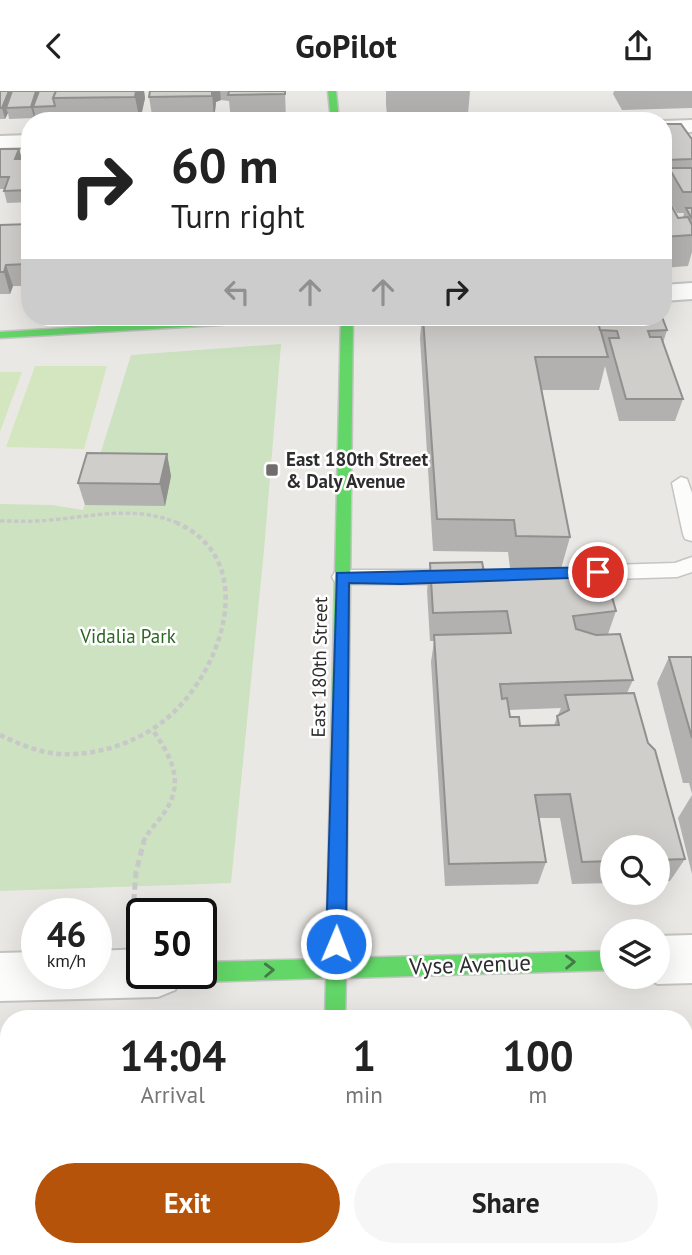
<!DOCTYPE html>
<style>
:root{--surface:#fff;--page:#f6f6f6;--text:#222;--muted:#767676;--accent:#b45309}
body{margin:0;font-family:"PT Sans",sans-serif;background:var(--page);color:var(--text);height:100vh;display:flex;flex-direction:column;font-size:26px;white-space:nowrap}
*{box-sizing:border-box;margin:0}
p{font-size:23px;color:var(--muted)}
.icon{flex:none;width:38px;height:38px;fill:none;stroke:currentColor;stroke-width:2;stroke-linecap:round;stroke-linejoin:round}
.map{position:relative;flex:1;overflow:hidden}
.panel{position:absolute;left:0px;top:919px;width:693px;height:247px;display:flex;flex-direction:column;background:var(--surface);border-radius:28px 28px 0 0;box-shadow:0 7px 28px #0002}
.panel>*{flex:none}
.top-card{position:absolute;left:21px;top:21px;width:651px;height:214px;border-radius:28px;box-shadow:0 7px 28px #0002;background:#fff;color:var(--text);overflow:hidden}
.controls{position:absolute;left:600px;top:744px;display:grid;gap:14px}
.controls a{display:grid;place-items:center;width:70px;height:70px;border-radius:50%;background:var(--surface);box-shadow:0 7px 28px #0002;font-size:35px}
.speed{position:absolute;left:21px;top:807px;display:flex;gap:14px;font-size:35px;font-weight:700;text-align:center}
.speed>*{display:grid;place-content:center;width:91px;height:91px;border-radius:50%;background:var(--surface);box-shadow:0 7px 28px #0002;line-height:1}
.speed small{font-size:18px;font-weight:400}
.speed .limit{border:4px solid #111;border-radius:10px;background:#fff;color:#111}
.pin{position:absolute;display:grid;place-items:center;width:60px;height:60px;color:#fff;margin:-30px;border:4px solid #fff;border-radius:50%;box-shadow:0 2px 7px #0007}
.me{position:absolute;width:77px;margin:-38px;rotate:1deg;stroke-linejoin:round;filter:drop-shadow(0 0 5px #0008)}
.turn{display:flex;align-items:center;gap:24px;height:147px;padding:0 35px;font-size:32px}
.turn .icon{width:91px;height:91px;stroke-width:2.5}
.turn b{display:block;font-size:49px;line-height:60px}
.lanes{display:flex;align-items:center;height:66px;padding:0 35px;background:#0003;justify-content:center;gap:35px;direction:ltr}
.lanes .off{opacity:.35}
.eta{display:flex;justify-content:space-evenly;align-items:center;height:119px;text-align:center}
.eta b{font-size:42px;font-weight:700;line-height:49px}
.action{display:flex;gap:14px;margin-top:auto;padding:14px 35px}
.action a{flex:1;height:80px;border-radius:42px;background:var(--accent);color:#fff;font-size:28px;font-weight:700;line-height:80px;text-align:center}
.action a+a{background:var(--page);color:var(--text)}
header{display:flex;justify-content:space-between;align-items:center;height:91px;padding:0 35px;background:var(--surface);font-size:32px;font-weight:700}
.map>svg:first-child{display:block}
.green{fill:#cce2c0}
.pitch{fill:#d4e6bf}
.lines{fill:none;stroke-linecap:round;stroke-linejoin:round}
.lane-casing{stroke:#c4c4c3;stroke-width:3}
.street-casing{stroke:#c4c4c3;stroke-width:4}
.fast-casing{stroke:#c4c4c3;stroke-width:3}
.path-far2{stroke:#c8c8c8;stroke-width:3.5;stroke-dasharray:4.5 2.5;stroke-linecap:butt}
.path-far1{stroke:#c8c8c8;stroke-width:4.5;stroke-dasharray:5 3.5;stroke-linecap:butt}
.path{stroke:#c8c8c8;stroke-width:5;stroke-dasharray:7 4.5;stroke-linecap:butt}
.lane{fill:#fcfcfb;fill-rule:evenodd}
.street{fill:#fcfcfb;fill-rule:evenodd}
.fast{fill:#63d668;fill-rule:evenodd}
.wall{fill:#b2b1af;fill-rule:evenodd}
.shaded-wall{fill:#91908e}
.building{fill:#cfcecb;stroke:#91908e;stroke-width:2}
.oneway{stroke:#457948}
.route{fill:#1a73e8;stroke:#114b97;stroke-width:2}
.poi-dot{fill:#6f6e6d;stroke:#fff;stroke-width:2.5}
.labels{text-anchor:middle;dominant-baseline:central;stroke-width:5;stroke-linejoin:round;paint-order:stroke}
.poi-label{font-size:19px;font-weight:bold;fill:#2d2d2d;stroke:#fff;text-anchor:start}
.park-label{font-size:19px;fill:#2b6522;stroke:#fff}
.street-label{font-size:19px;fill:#2d2d2d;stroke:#fff}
.near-street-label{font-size:23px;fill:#2d2d2d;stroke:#fff}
</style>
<header><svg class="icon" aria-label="back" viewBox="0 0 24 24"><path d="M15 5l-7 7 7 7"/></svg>GoPilot<svg class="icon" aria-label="share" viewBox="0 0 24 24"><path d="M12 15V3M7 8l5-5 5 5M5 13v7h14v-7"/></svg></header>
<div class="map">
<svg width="692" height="1164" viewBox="0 0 692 1164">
<rect width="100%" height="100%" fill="#eae8e4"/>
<path class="green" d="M281 253 264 459 231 792 0 800V413L52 414 83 419 131 264Z"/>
<g class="pitch">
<path d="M35 275H107L84 358 6 356Z"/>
<path d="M0 281H22L0 341Z"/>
</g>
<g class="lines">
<g class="lane-casing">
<g id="lane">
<path d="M681 386 687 388 692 402V450L685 448 683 443 672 392Z"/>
<path d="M692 466V481L677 486 578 489 571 487 568 482 571 477 578 475 675 472Z"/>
<path d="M342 479H455L462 481 465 486 462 491 455 493H342L335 491 332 486 335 481Z"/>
</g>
</g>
<g class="street-casing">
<g id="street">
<path d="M692 29V41L663 42V30Z"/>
<path d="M30 44V56L0 57V45Z"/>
<path d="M692 192V208L663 210V194Z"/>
<path d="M692 844V892L658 893 641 886H658V845Z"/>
<path d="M142 858V882H182L175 899 158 906 0 910V862L37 861V882H96V860Z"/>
</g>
</g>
<g class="fast-casing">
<g id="fast">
<path d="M328 0H336L339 30H331Z"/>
<path d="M248 226H306L300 229 0 247V241Z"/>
<path d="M341 226H353L346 867 612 860V879L346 887 345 928H325L326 887 201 891 194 888 192 882H201V871L326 868Z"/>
<rect x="318" y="1157" width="24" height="7"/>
</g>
</g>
<path class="path-far2" d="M0 430C17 430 33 431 50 429 95 425 137 414 180 433"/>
<g class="path-far1">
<path d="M0 644C19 653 40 662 61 663 97 665 139 651 166 628 222 582 261 469 177 432"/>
<path d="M143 751C149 739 159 730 166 719 185 689 170 664 152 638"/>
</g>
<path class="path" d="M132 833 136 781 144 750"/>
<use href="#lane" class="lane"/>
<use href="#street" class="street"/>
<use href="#fast" class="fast"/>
</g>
<g class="wall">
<path d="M0 0H144L145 7 140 30H58L57 26 36 27 35 23 34 27 9 28 8 22 5 28H0Z"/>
<path d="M150 0H285L286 29 231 30 229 10 221 9 216 11 214 30H153L149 6Z"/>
<path d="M386 0H470L468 23 387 24 386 14Z"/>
<path d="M614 0H692V17L622 19 613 3Z"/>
<path d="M663 33 692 47V161L688 175 663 177V99L678 127 683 126 684 122H677L663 98 665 89H663Z"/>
<path d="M0 58H19L22 68H30V111L7 112 4 100 5 98H0Z"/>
<path d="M30 133V195H13L10 203H0V134Z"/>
<path d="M422 226H662L667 239 663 252 683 308 675 330H619L605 275 599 299H542L570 446 561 478 510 477 508 461 433 460 420 247Z"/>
<path d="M167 363 171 385 165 415 85 414 78 392Z"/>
<path d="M430 472 484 481 616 520 608 543 633 589 627 602 648 652 685 768 670 790H658V756H612V792L572 793 560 727H539L546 771 538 793 445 795 431 571 434 550H430L427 500ZM561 617 554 634 520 635 510 626 509 619Z"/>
<path d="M669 566H692V703L689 692H683L657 592Z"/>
<path d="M692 704V783L678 727Z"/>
<path d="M498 1157H684L692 1164H499Z"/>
</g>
<g class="shaded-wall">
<path d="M9 0H16L6 17 8 22 5 28 2 17Z"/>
<path d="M36 0H42L33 16 35 23 34 27 31 16Z"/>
<path d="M136 0H144L145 7 140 30 135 6Z"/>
<path d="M212 0H220L221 9 216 11 214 30Z"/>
<path d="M19 58 22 69 15 68Z"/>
<path d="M6 174 13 195 10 203 4 181Z"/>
<path d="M167 363 171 385 165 415 160 393Z"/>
<path d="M108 1157H119L118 1164H107Z"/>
</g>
<g class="building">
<path d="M0 0H9L2 17H0Z"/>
<path d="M12 0H36L31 16 6 17Z"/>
<path d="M39 0H56L53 7 55 15 33 16Z"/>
<path d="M56 0H136L135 6 53 7Z"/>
<path d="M150 0H212V5L149 6Z"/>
<path d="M229 0H285V3L228 4Z"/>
<path d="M396 29H436L437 30H396Z"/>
<path d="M663 33H681L691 47H692V68L665 69 663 66Z"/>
<path d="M0 58H19L15 68H30V99L4 100 9 86H0Z"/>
<path d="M669 77H692V101H683Z"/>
<path d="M663 99 678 127 688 126 692 134V144L663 146Z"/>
<path d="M686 117H692V128Z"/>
<path d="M30 133V176H25L26 173 6 174 4 181H0V134Z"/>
<path d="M423 226H597L608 266H535L570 446 516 445 514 429 437 428Z"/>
<path d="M597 226H662L667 239 648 240 650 246H661L683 308H626L609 247H619L617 240 600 239Z"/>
<path d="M87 362 167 363 160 393 78 392Z"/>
<path d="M482 471 484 481 604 478 616 520 573 525 576 538 596 544 620 543 633 589 500 593 502 608 507 607 510 626H519L520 635 559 634 557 625 569 619 565 604 634 602 648 652 655 659 685 768 658 769V756H612V770L582 771 570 703 535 704 546 771 449 773 434 544 511 542 507 520 433 522 430 472Z"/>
<path d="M669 566H692V647Z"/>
<path d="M9 985V1157H108L107 1164H0V1023Z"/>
<path d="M684 999H692V1164H510L509 1157H684Z"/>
</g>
<defs><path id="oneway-chevron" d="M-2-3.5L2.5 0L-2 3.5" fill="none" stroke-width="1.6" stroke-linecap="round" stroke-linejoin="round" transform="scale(1.75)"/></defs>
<g class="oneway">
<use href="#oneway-chevron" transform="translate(570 871) rotate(-1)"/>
<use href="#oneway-chevron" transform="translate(269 879) rotate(-2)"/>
</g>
<path class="route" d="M598 476 606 481 598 486 401 493 349 492 346 853 343 860 336 862 329 860 326 853 337 482Z"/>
<rect class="poi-dot" x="265" y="372" width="14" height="14" rx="3.5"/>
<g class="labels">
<g class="poi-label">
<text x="286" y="368">East 180th Street<tspan x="286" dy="22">&amp; Daly Avenue</tspan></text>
</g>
<g class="park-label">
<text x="128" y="545">Vidalia Park</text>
</g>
<g class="street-label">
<text transform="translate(319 576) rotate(-89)">East 180th Street</text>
</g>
<g class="near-street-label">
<text transform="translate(470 873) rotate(-2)">Vyse Avenue</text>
</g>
</g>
</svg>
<div class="controls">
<a><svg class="icon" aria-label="search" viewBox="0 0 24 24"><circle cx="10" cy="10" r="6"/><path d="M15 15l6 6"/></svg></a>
<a><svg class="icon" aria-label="layers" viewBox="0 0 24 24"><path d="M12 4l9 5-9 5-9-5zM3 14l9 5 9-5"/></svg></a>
</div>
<div class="speed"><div>46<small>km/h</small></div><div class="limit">50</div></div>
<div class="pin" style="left:598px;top:481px;background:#d93025"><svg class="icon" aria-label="arrive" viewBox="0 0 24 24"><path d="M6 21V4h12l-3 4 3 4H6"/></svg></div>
<svg class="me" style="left:336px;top:853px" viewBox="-20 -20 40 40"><circle r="17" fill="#1a73e8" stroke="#fff" stroke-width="3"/><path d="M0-11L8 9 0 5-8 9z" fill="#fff"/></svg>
<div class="top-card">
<div class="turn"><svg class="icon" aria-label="right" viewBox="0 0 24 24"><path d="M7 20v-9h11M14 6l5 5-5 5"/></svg><div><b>60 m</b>Turn right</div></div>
<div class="lanes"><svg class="icon off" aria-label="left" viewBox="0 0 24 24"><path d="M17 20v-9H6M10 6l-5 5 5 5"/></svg><svg class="icon off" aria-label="ahead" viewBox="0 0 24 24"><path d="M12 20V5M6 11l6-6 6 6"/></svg><svg class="icon off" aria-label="ahead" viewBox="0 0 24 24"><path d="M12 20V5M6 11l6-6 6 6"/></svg><svg class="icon" aria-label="right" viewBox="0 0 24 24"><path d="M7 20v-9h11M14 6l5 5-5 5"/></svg></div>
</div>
<section class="panel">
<div class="eta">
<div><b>14:04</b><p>Arrival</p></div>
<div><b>1</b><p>min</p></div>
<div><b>100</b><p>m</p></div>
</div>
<div class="action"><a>Exit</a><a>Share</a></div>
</section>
</div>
